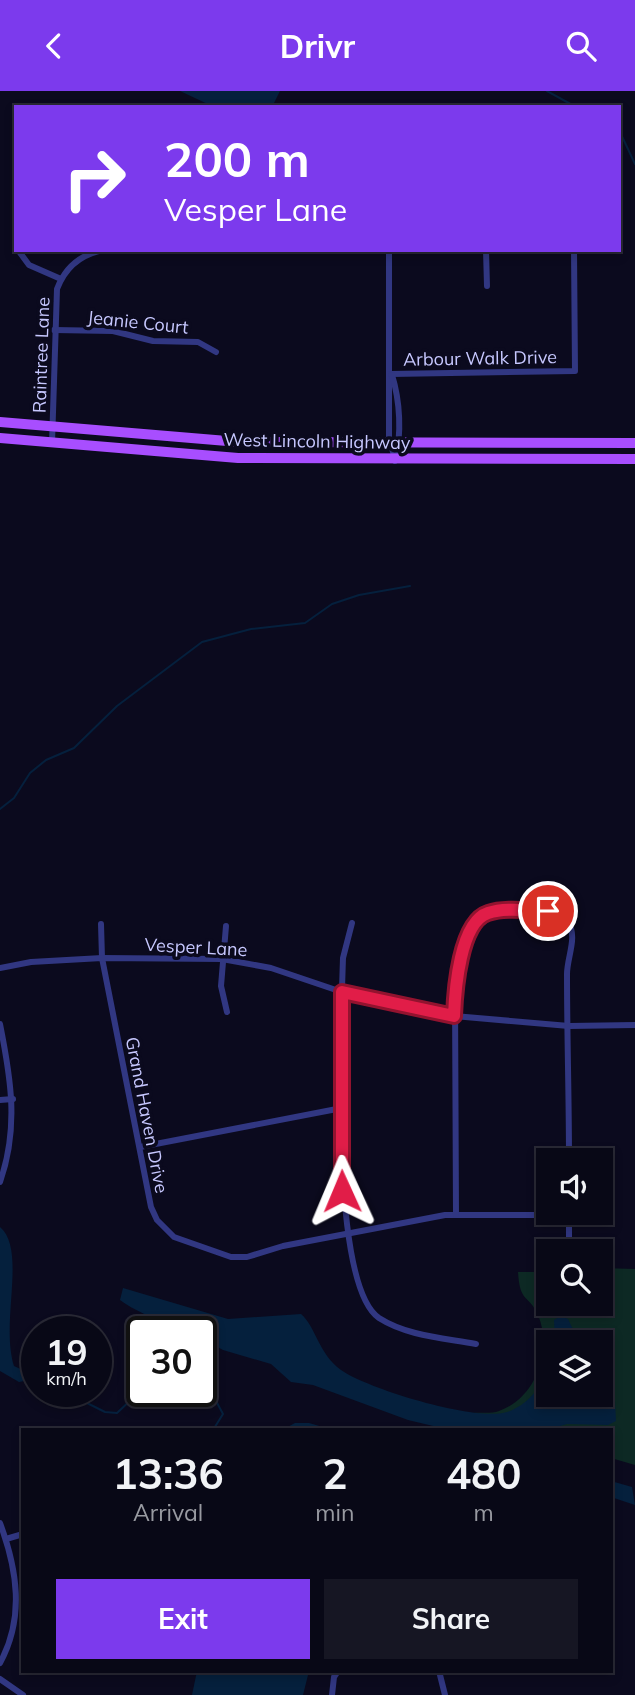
<!DOCTYPE html>
<style>
:root{--surface:#080816;--page:#161623;--text:#f1f3f6;--muted:#989aa1;--line:#292935;--accent:#7c3aed}
body{margin:0;font-family:Mulish,sans-serif;background:var(--page);color:var(--text);height:100vh;display:flex;flex-direction:column;font-size:26px;white-space:nowrap}
*{box-sizing:border-box;margin:0}
p{font-size:23px;color:var(--muted)}
.icon{flex:none;width:38px;height:38px;fill:none;stroke:currentColor;stroke-width:2;stroke-linecap:round;stroke-linejoin:round}
.map{position:relative;flex:1;overflow:hidden}
.drawer{position:absolute;left:21px;top:1337px;width:592px;height:245px;display:flex;flex-direction:column;background:var(--surface);border-radius:0px;box-shadow:0 4px 10px #0003,0 0 0 2px var(--line)}
.drawer>*{flex:none}
.banner{position:absolute;left:14px;top:14px;width:607px;height:147px;border-radius:0px;box-shadow:0 4px 10px #0003,0 0 0 2px var(--line);background:#7c3aed;color:#fff;overflow:hidden}
.buttons{position:absolute;left:536px;top:1057px;display:grid;gap:14px}
.buttons a{display:grid;place-items:center;width:77px;height:77px;border-radius:0px;background:var(--surface);box-shadow:0 4px 10px #0003,0 0 0 2px var(--line);font-size:35px}
.speed{position:absolute;left:21px;top:1225px;display:flex;gap:14px;font-size:35px;font-weight:700;text-align:center}
.speed>*{display:grid;place-content:center;width:91px;height:91px;border-radius:50%;background:var(--surface);box-shadow:0 4px 10px #0003,0 0 0 2px var(--line);line-height:1}
.speed small{font-size:18px;font-weight:400}
.speed .limit{border:4px solid #111;border-radius:10px;background:#fff;color:#111}
.pin{position:absolute;display:grid;place-items:center;width:60px;height:60px;color:#fff;margin:-30px;border:4px solid #fff;border-radius:50%;box-shadow:0 2px 7px #0007}
.me{position:absolute;width:77px;margin:-38px;rotate:359deg;stroke-linejoin:round;filter:drop-shadow(0 0 5px #0008)}
.turn{display:flex;align-items:center;gap:24px;height:147px;padding:0 35px;font-size:32px}
.turn .icon{width:91px;height:91px;stroke-width:2.5}
.turn b{display:block;font-size:49px;line-height:60px}
.eta{display:flex;justify-content:space-evenly;align-items:center;height:119px;text-align:center}
.eta b{font-size:42px;font-weight:700;line-height:49px}
.action{display:flex;gap:14px;margin-top:auto;padding:14px 35px}
.action a{flex:1;height:80px;border-radius:0px;background:var(--accent);color:#fff;font-size:28px;font-weight:700;line-height:80px;text-align:center}
.action a+a{background:var(--page);color:var(--text)}
header{display:flex;justify-content:space-between;align-items:center;height:91px;padding:0 35px;background:var(--accent);color:#fff;font-size:32px;font-weight:700}
.map>svg:first-child{display:block}
.green{fill:#0d2924;fill-rule:evenodd}
.water{fill:#05203d}
.lines{fill:none;stroke-linecap:round;stroke-linejoin:round}
.stream{stroke:#05203d;stroke-width:2}
.minor{stroke:#313782;stroke-width:6}
.primary{stroke:#a84eff;stroke-width:10}
.route-casing{stroke:#92132f;stroke-width:18}
.route{stroke:#e11d48;stroke-width:12}
.labels{text-anchor:middle;dominant-baseline:central;stroke-width:7;stroke-linejoin:round;paint-order:stroke}
.street-label{font-size:18px;fill:#c7c8ff;stroke:#0b0a1e}
</style>
<header><svg class="icon" aria-label="back" viewBox="0 0 24 24"><path d="M15 5l-7 7 7 7"/></svg>Drivr<svg class="icon" aria-label="search" viewBox="0 0 24 24"><circle cx="10" cy="10" r="6"/><path d="M15 15l6 6"/></svg></header>
<div class="map">
<svg width="635" height="1604" viewBox="0 0 635 1604">
<rect width="100%" height="100%" fill="#0b0a1e"/>
<path class="green" d="M600 1177 635 1178V1374L611 1367V1339H473L472 1322C480 1321 491 1323 499 1320 536 1307 553 1259 538 1224 528 1202 520 1213 518 1181H548V1213H600ZM548 1251H600V1304H548Z"/>
<g class="water">
<path d="M180 0H280L272 16H214Z"/>
<path d="M0 1136C27 1159 0 1231 14 1275L27 1281 29 1289 19 1291 0 1280Z"/>
<path d="M123 1197 228 1228 301 1223C316 1236 318 1262 341 1279 368 1298 476 1331 507 1321 526 1315 540 1298 548 1280V1304H600V1274L614 1289 616 1330 608 1334 567 1333 546 1339H450L408 1329 313 1294 291 1291 271 1273 223 1259 201 1247V1241C183 1241 135 1221 120 1209Z"/>
<path d="M561 1225 568 1228 579 1251H555L554 1229Z"/>
<path d="M295 1332H309L333 1339H282Z"/>
<path d="M611 1390 632 1396 635 1414 611 1406Z"/>
<path d="M197 1580H309L303 1604H192Z"/>
</g>
<g class="lines">
<g class="stream">
<path d="M547 0 576 16"/>
<path d="M620 41 635 73"/>
<path d="M0 718 14 707 30 682 46 669 74 657 117 615 202 551 251 538 305 532 332 513 359 504 410 495"/>
<path d="M28 1283 37 1287"/>
<path d="M201 1294 209 1297 223 1323 213 1339"/>
<path d="M63 1300 105 1321 117 1322 134 1306 142 1291"/>
</g>
<g class="minor">
<path d="M425 16H428"/>
<path d="M16 134V149"/>
<path d="M18 159 29 174 61 188"/>
<path d="M389 159V347L395 368"/>
<path d="M486 159 487 195"/>
<path d="M54 239 113 240 153 250 198 251 216 261"/>
<path d="M391 283 575 280 574 159"/>
<path d="M392 284C400 310 402 343 395 370"/>
<path d="M52 352 57 198C65 177 81 163 104 159"/>
<path d="M352 832 343 867C341 930 329 1193 379 1227 407 1245 444 1247 476 1253"/>
<path d="M101 833 102 867 151 1116 157 1129 174 1146 231 1166H247L283 1155 445 1124H569"/>
<path d="M226 835 221 895 227 921"/>
<path d="M0 877 31 871 102 867 222 868 271 877 342 901 454 925 569 935 635 934"/>
<path d="M0 933C11 988 19 1037 0 1091"/>
<path d="M0 1009 13 1008"/>
<path d="M140 1056 342 1017"/>
<path d="M456 1124 455 904 470 838 486 822C505 817 555 812 568 831 578 846 567 866 567 883 567 945 569 1007 569 1069"/>
<path d="M569 1160V1122"/>
<path d="M0 1432C17 1478 25 1526 0 1572"/>
<path d="M6 1448 23 1443"/>
<path d="M439 1580 445 1604"/>
<path d="M0 1588 23 1604"/>
<path d="M332 1604 334 1586 338 1580"/>
</g>
<g class="primary">
<path d="M0 331 239 351 635 352"/>
<path d="M0 347 238 367 635 368"/>
</g>
</g>
<g class="lines">
<g class="route-casing">
<path id="route" d="M342 1100V901L454 925C455 899 460 831 488 822 506 816 529 820 548 820"/>
</g>
<use href="#route" class="route"/>
</g>
<g class="labels">
<g class="street-label">
<text transform="translate(138 231) rotate(6)">Jeanie Court</text>
<text transform="translate(41 264) rotate(-88)">Raintree Lane</text>
<text transform="translate(480 267) rotate(-1)">Arbour Walk Drive</text>
<text transform="translate(317 350) rotate(1)">West Lincoln Highway</text>
<text transform="translate(196 856) rotate(3)">Vesper Lane</text>
<text transform="translate(147 1024) rotate(79)">Grand Haven Drive</text>
</g>
</g>
</svg>
<div class="buttons">
<a><svg class="icon" aria-label="sound" viewBox="0 0 24 24"><path d="M4 9h4l5-4v14l-5-4H4zM17 9q2 3 0 6"/></svg></a>
<a><svg class="icon" aria-label="search" viewBox="0 0 24 24"><circle cx="10" cy="10" r="6"/><path d="M15 15l6 6"/></svg></a>
<a><svg class="icon" aria-label="layers" viewBox="0 0 24 24"><path d="M12 4l9 5-9 5-9-5zM3 14l9 5 9-5"/></svg></a>
</div>
<div class="speed"><div>19<small>km/h</small></div><div class="limit">30</div></div>
<div class="pin" style="left:548px;top:820px;background:#d93025"><svg class="icon" aria-label="arrive" viewBox="0 0 24 24"><path d="M6 21V4h12l-3 4 3 4H6"/></svg></div>
<svg class="me" style="left:342px;top:1100px" viewBox="-20 -20 40 40"><path d="M0-17L14 15 0 8-14 15z" fill="#e11d48" stroke="#fff" stroke-width="4"/></svg>
<div class="banner">
<div class="turn"><svg class="icon" aria-label="right" viewBox="0 0 24 24"><path d="M7 20v-9h11M14 6l5 5-5 5"/></svg><div><b>200 m</b>Vesper Lane</div></div>
</div>
<section class="drawer">
<div class="eta">
<div><b>13:36</b><p>Arrival</p></div>
<div><b>2</b><p>min</p></div>
<div><b>480</b><p>m</p></div>
</div>
<div class="action"><a>Exit</a><a>Share</a></div>
</section>
</div>
